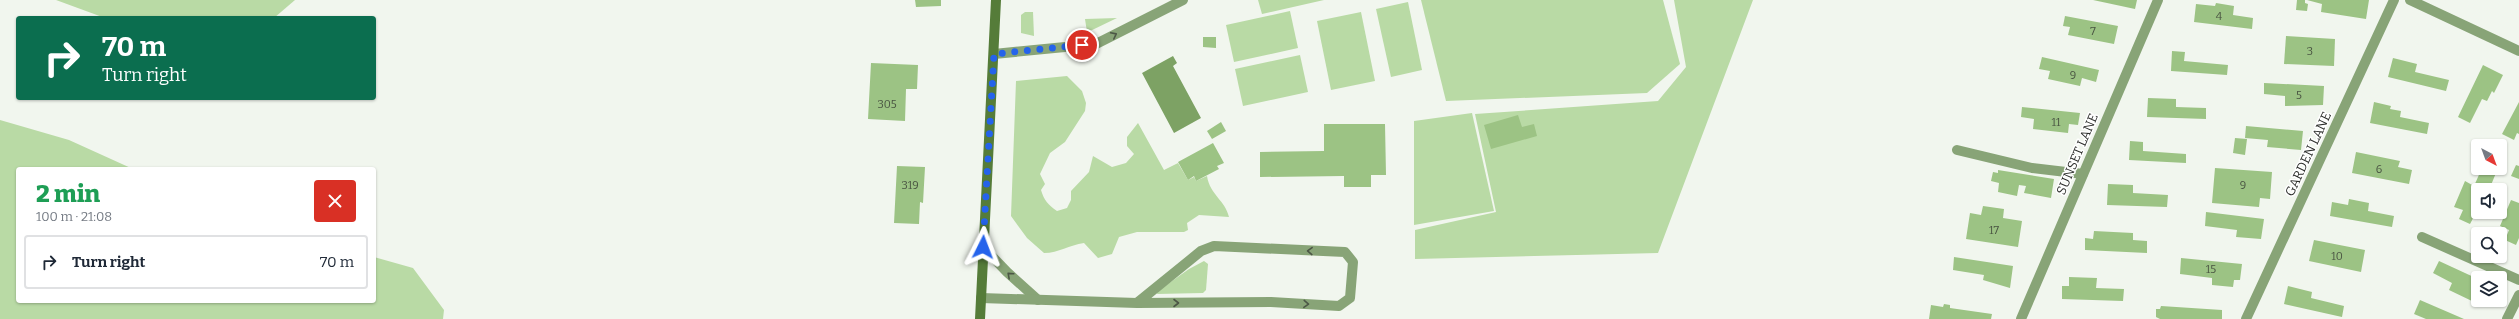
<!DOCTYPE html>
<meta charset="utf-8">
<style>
:root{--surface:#fff;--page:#f6f6f7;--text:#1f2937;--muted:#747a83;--line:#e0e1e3}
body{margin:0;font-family:Bitter,serif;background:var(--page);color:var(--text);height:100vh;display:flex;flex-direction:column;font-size:15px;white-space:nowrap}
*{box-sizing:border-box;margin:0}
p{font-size:13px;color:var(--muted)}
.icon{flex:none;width:22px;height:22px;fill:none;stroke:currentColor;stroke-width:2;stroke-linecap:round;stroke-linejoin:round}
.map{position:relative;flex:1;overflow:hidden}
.panel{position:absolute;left:16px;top:167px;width:360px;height:136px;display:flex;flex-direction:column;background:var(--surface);border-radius:4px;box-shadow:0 1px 3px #0004}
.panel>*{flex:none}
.hud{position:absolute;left:16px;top:16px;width:360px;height:84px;border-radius:4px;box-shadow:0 1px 3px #0004;background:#0b6e4f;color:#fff;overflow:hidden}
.needle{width:26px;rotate:139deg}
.controls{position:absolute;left:2471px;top:139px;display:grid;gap:8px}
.controls a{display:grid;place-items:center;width:36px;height:36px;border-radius:4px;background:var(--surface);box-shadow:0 1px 3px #0004;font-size:20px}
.pin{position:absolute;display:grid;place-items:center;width:34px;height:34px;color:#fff;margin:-17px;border:2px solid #fff;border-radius:50%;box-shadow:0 1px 4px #0007}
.me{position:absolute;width:44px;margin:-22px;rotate:3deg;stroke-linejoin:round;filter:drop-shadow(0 0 3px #0008)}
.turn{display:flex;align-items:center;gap:14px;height:84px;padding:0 20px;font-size:18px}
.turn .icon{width:52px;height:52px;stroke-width:2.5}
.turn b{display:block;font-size:28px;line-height:34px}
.round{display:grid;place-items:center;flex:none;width:42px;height:42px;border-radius:4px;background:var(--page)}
.head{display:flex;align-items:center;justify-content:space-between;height:68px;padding:0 20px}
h1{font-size:24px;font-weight:800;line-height:30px;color:#1e9e55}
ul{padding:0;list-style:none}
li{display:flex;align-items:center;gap:12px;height:54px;margin:0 8px 6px;padding:0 12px;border:2px solid var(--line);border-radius:4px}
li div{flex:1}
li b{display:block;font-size:15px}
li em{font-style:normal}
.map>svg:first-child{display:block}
.green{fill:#b9daa5}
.water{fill:#7da264}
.building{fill:#9cc384}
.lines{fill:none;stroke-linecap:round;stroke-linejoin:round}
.lane{stroke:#88a477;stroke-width:10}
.street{stroke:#88a477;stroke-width:10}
.secondary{stroke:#557c39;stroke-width:10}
.oneway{stroke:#4c5746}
.route{stroke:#2563eb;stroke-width:7;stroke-dasharray:0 12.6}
.labels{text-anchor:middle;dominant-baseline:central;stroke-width:3;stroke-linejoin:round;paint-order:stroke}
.number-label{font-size:11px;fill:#485341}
.street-label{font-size:13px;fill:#2c2e2b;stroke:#fff}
</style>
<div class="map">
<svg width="2519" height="319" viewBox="0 0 2519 319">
<rect width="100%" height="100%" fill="#f1f6ee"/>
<g class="green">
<path d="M56 0H295L274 18H105Z"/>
<path d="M1258 0H1324L1262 14Z"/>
<path d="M1421 0H1663L1680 64 1647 93 1446 101Z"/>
<path d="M1674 0H1753L1658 253 1415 259V230L1496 212 1475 114 1658 101 1686 67Z"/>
<path d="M1408 2 1422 70 1391 77 1376 9Z"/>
<path d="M1290 11 1298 48 1234 62 1226 25Z"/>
<path d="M1025 12H1033L1034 36 1021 33V15Z"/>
<path d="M1361 12 1375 81 1331 90 1317 21Z"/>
<path d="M1117 18 1088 32H1087L1085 19Z"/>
<path d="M1300 55 1308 92 1243 106 1235 69Z"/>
<path d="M1067 76 1082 91 1086 103 1085 111 1065 142 1050 153 1040 174 1045 184 1041 190C1044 200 1048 205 1057 211L1067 208 1071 200V191L1089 172 1093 156 1112 167 1126 163 1134 154 1127 146V137L1138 123 1164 170 1178 163 1188 180 1194 177 1196 181 1207 176C1210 195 1225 200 1229 217L1199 215 1187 223 1188 230 1184 232H1137L1119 237 1112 254 1098 258 1084 243C1069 245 1059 253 1044 253L1027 238 1011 216 1016 81Z"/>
<path d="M1472 113 1494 211 1414 225V121Z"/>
<path d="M0 120 69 140 133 169H18V301H374V257L413 268 444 310 443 319H0Z"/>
<path d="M1204 261 1208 264 1206 290 1203 293 1157 294 1158 291 1189 269Z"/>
</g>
<path class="water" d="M1173 56 1177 63 1173 66 1201 118 1174 133 1142 73Z"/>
<g class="building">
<path d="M915 0H941V6L916 7Z"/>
<path d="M2093 0H2137L2135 9Z"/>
<path d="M2297 0H2305V3L2308 4 2307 11 2296 10Z"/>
<path d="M2307 0H2369L2366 19 2321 12 2322 4Z"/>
<path d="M2216 3 2234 6 2233 15 2253 18 2252 29 2194 22 2196 4 2215 6Z"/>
<path d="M2065 16 2118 26 2114 44 2068 35 2070 27 2063 26Z"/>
<path d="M2286 36 2335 39 2334 66 2284 64Z"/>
<path d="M1203 37H1216V48L1203 47Z"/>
<path d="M2172 51 2185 52 2184 61 2228 65 2227 75 2171 71Z"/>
<path d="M2042 57 2099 70 2096 82 2082 78 2080 86 2048 79 2050 71 2039 69Z"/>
<path d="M2393 58 2417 64 2415 72 2449 80 2446 91 2388 77Z"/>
<path d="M871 63 918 65 917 89H906L905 121 868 119Z"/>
<path d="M2483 65 2503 75 2494 93 2492 91 2487 101 2482 99 2470 123 2458 117Z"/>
<path d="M2264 83 2324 86 2323 105 2285 106V96L2264 94Z"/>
<path d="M2148 98 2176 99V107L2206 108V119L2147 117Z"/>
<path d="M2374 102 2391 106 2390 109 2401 111 2400 117 2429 123 2427 134 2370 123Z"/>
<path d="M2519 102V134L2517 133 2514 140 2502 134Z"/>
<path d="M2022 107 2080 113 2078 125 2069 124 2068 133 2033 129 2034 119 2021 117Z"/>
<path d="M1518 115 1522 127 1534 124 1537 136 1491 149 1484 125Z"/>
<path d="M1221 122 1226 131 1212 139 1207 131Z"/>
<path d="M1324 124H1385L1386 175H1371V187H1344V176L1260 177V152L1324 151Z"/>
<path d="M2246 126 2303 131 2301 150 2267 147 2268 140 2245 138Z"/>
<path d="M2235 138 2247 139 2245 155 2233 153Z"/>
<path d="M2130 141 2143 142V151L2186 154V163L2129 160Z"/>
<path d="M1213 143 1224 163 1217 166 1219 169 1196 181 1194 176 1188 180 1178 162Z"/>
<path d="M2356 152 2400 161 2398 167 2412 170 2409 184 2352 173Z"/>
<path d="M2516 165 2519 166V179L2511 176Z"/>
<path d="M897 166 925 167 923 203 920 202 919 224 894 223Z"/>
<path d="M2215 168 2272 172 2270 199 2260 198 2259 207 2212 203Z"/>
<path d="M2482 168H2498L2489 190H2478V209L2470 224 2459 219 2463 210 2454 207 2465 181 2474 186Z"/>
<path d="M1998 170 2054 179 2051 198 2024 193 2026 186 2019 185 2017 196 1998 192 1999 183 1991 181 1993 172 1998 173Z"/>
<path d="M2108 184 2133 185V193L2168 195 2167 207 2107 205Z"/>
<path d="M2349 199 2369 203 2368 211 2394 216 2392 227 2330 216 2332 202 2348 205Z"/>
<path d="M2511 200 2519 203V238L2516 245 2505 240 2509 230 2500 226Z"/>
<path d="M1983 206 2004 209 2003 218 2022 221 2018 247 1966 239 1970 213 1981 215Z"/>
<path d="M2206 212 2264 219 2261 239 2236 237 2237 230 2205 226Z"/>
<path d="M2094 231 2133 233V240L2147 241V253L2085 250V238L2093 239Z"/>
<path d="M2314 240 2365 250 2361 272 2309 261Z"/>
<path d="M1954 257 2013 266 2010 288 1983 280 1984 275 1953 270Z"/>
<path d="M2181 258 2242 264 2240 280H2234L2233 287 2212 285V278L2180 274Z"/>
<path d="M2439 261 2478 279V293L2474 302 2449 290 2452 283 2433 273Z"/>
<path d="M2069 277 2097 278 2096 288 2124 289 2123 301 2062 299V286H2069Z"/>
<path d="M2288 286 2312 292 2311 298 2344 306 2342 317 2284 304Z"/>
<path d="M2420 300 2464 319H2426L2414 314Z"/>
<path d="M1944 304 1950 305V308L1992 314 1991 319H1929L1931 305 1943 307Z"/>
<path d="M2161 306 2222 310V319H2160L2156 317V309H2160Z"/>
</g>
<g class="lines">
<g class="lane">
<path d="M994 54 1096 44 1183 0"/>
<path d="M1957 150 2032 168 2083 174"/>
<path d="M983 247 1007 272 1038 300"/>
<path d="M981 298 1137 303 1271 302 1339 306 1350 298 1353 262 1345 252 1214 246 1201 251 1137 303"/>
</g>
<g class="street">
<path d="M2410 0 2519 51"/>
<path d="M2422 237 2519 280"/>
<path d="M2021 319 2158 0"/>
<path d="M2246 319 2394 0"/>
<path d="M2507 319 2519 295"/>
</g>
<path class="secondary" d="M980 319 996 0"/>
</g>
<defs><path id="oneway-chevron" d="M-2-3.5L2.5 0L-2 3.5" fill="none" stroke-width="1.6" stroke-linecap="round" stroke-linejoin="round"/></defs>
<g class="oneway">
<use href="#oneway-chevron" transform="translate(1114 35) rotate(-27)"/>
<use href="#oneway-chevron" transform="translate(1310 251) rotate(-178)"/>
<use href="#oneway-chevron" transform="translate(1010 275) rotate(-138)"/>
<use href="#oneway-chevron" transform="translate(1176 303)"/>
<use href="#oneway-chevron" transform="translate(1306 304) rotate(3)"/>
</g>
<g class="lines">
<path class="route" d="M983 247 994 54 1082 45"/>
</g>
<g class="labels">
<g class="number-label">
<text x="2219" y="16">4</text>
<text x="2093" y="31">7</text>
<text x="2310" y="51">3</text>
<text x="2073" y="75">9</text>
<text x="2299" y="95">5</text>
<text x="887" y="104">305</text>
<text x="2056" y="122">11</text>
<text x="2379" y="169">6</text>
<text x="910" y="185">319</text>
<text x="2243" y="185">9</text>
<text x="1994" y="230">17</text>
<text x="2337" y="256">10</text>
<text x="2211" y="269">15</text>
</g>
<g class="street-label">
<text transform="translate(2077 154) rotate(-67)">SUNSET LANE</text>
<text transform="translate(2308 154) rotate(-65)">GARDEN LANE</text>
</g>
</g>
</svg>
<div class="controls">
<a><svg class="needle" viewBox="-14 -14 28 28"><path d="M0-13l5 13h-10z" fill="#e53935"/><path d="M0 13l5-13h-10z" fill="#747a83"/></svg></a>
<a><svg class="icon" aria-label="sound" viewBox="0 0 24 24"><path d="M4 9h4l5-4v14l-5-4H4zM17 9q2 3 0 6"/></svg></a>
<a><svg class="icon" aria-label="search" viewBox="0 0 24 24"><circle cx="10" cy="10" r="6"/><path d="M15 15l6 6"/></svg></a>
<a><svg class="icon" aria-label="layers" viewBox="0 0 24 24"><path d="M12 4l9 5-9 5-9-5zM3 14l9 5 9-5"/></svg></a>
</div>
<div class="pin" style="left:1082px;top:45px;background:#d93025"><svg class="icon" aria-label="arrive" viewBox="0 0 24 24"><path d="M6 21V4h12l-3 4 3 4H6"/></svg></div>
<svg class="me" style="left:983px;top:247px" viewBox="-20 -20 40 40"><path d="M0-17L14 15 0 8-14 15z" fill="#2563eb" stroke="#fff" stroke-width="4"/></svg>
<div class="hud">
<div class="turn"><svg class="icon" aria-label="right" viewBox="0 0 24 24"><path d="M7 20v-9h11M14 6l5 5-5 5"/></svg><div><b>70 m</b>Turn right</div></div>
</div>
<section class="panel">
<div class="head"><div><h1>2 min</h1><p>100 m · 21:08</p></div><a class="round" style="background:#d93025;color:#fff"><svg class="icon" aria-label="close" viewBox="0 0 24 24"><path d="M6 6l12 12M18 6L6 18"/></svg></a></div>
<ul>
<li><svg class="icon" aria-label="right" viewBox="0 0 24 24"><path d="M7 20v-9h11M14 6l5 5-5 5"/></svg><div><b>Turn right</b></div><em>70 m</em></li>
</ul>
</section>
</div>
